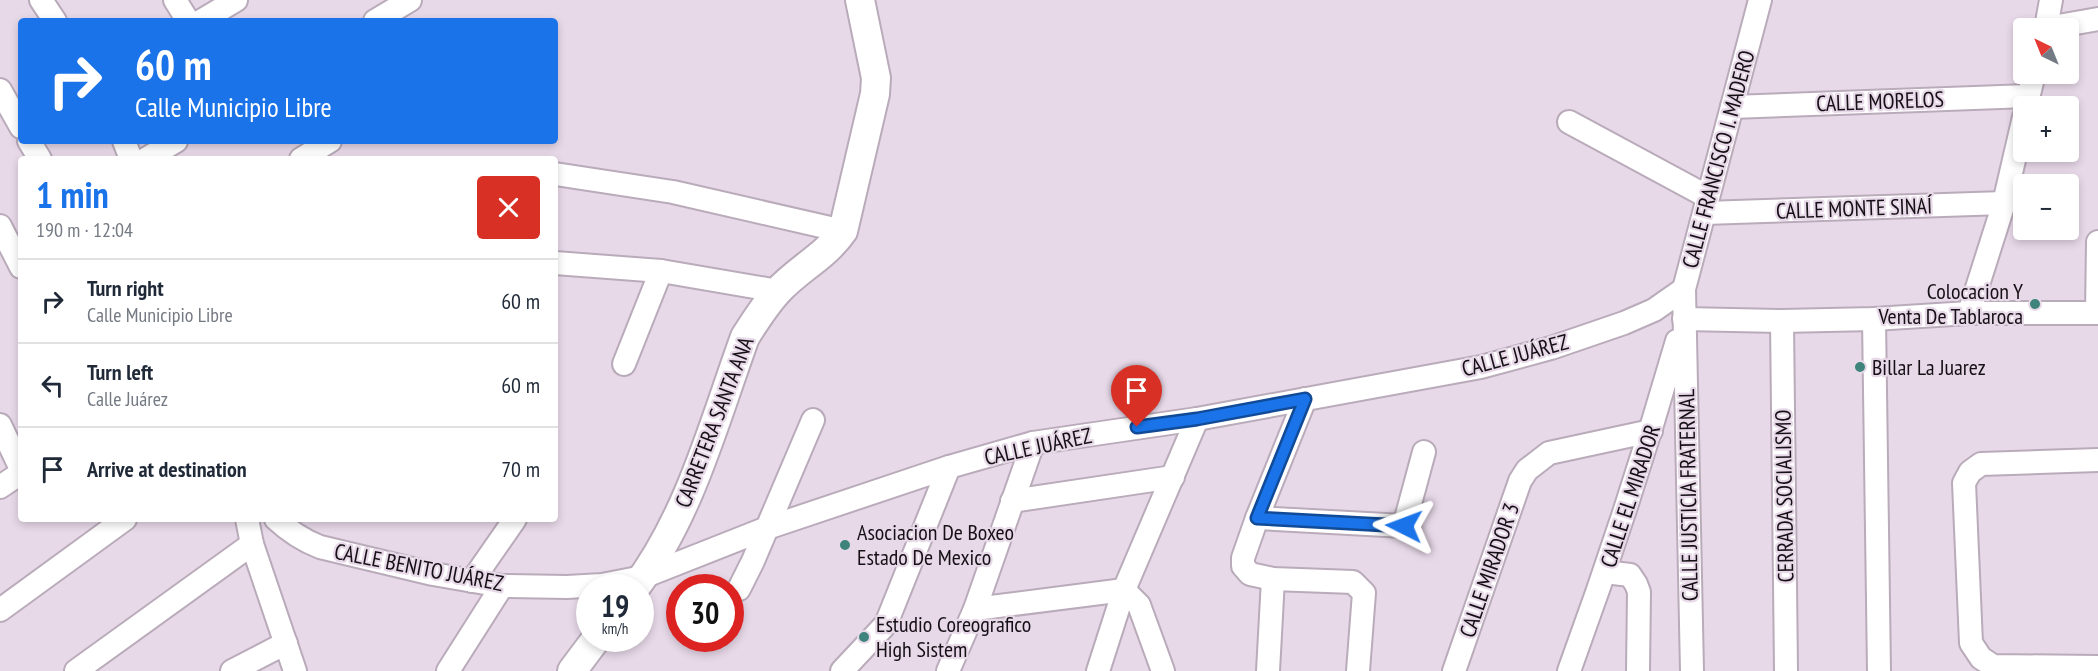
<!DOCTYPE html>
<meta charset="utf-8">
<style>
:root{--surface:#fff;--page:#f6f6f7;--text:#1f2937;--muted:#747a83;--line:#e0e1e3;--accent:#1a73e8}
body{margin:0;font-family:"PT Sans Narrow",sans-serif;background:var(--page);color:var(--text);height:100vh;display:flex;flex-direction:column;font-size:22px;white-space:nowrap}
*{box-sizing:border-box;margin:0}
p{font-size:20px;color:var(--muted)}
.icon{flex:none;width:33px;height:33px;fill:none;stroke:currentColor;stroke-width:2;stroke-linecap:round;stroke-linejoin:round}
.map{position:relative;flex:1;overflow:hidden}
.details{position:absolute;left:18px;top:156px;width:540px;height:366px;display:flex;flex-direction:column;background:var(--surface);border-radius:6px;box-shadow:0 3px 9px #0003}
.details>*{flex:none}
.banner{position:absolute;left:18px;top:18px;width:540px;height:126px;border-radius:6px;box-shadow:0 3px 9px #0003;background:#1a73e8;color:#fff;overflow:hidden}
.needle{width:39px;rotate:317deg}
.buttons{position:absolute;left:2013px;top:18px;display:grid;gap:12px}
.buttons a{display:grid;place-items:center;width:66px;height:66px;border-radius:6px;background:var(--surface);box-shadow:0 3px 9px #0003;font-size:30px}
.speed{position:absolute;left:576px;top:574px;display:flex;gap:12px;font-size:30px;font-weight:700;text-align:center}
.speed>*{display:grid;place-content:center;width:78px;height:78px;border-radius:50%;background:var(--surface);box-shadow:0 3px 9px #0003;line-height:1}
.speed small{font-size:15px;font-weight:400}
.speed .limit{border:9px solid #d22;background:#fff;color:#111}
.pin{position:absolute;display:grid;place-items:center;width:51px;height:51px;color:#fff;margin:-62px -26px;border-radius:50% 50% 50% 0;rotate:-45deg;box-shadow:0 0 6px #0007}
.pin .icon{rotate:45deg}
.me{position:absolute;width:66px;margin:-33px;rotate:273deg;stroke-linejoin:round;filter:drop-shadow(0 0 4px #0008)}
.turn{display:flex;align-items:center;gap:21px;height:126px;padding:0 18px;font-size:27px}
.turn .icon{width:78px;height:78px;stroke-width:2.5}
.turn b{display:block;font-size:42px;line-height:51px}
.round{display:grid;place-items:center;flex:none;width:63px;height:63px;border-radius:6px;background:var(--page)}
.overview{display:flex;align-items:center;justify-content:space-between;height:102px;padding:0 18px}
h1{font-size:36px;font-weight:800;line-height:45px;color:var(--accent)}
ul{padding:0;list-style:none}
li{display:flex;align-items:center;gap:18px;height:84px;padding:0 18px;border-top:2px solid var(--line)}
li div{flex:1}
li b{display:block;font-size:22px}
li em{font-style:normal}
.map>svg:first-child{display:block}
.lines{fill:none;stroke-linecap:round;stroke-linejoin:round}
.minor-casing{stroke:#baabba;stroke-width:26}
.major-casing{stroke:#baabba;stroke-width:32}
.minor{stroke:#fff;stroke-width:22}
.major{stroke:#fff;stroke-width:28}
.route-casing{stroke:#114b97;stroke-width:15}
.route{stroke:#1a73e8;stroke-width:10}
.poi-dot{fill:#3e847c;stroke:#e8d9e9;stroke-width:2}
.labels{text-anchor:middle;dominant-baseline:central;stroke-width:4.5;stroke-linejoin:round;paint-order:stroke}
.street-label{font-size:22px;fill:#151015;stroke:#e8d9e9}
.poi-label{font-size:22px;fill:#151015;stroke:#e8d9e9;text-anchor:start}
</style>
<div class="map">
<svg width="2098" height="671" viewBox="0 0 2098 671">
<rect width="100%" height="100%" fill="#e8d9e9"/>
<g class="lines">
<g class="minor-casing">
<g id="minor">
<path d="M41 0 55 21"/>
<path d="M175 0 188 21"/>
<path d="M201 21 236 0"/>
<path d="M375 21 410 0"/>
<path d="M2046 28 2051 0"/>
<path d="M2047 28 2098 19"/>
<path d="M0 90 21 127"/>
<path d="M2026 106 2034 74"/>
<path d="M1732 107 2028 96"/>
<path d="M1569 122 1708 197"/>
<path d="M29 141 40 159"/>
<path d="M124 141 131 159"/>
<path d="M146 159 176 141"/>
<path d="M301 159 330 141"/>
<path d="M555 174 673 192 843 231"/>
<path d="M1705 213 2004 203"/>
<path d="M0 226 21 267"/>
<path d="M555 263 661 271 778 291"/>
<path d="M1969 313 2004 203 2024 117"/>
<path d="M2097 313 2098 242"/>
<path d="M1684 319 1782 321 1874 319 1969 313H2098"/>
<path d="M1874 319 1879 671"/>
<path d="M1782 321 1786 671"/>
<path d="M624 364 661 271"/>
<path d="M1305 399 1257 518 1243 558V566L1250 574 1273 579 1353 582 1364 593 1358 671"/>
<path d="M0 425 21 469"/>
<path d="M2098 460 1981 464 1970 472 1964 483 1971 643 1981 658 1993 666 2098 667"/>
<path d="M0 487 21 473"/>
<path d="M1012 501 1173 477"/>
<path d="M1257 518 1404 526 1424 452"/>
<path d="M247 519 252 544 295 671"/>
<path d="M276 519C290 532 302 540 320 547L433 574 502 586 567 587 602 585 643 577 767 528 949 467 1033 443 1197 419 1481 367 1551 348 1624 323 1654 310 1684 289"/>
<path d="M1605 572 1630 575 1636 584 1639 592 1638 671"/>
<path d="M472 581 515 519"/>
<path d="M739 589 753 561 813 420"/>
<path d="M975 609 1124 590 1139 605 1163 671"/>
<path d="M0 610 125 519"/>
<path d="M76 671 252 544"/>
<path d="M232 671 286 643"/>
<path d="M448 671 502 586"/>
<path d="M842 671 886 624 949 467"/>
<path d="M948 671 975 609 1033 443"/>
<path d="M1098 671 1124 590 1197 419"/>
<path d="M1268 671 1273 579"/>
<path d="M1454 671 1520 481 1527 470 1549 453 1651 431"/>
<path d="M1569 671C1609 562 1645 452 1677 341"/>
<path d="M1692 671 1684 289 1760 0"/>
</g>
</g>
<g class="major-casing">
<g id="major">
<path d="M635 588C690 515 714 422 745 337 755 321 765 305 778 291 798 269 826 256 843 231L875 94 876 78 860 0"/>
<path d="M572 671 596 639"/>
</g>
</g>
<use href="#minor" class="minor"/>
<use href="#major" class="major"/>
</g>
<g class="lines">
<g class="route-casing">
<path id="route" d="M1137 427 1197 419 1305 399 1257 518 1404 526"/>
</g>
<use href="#route" class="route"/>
</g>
<g class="poi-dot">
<circle cx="2035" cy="304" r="6"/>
<circle cx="1860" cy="367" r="6"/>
<circle cx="845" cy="545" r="6"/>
<circle cx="864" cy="637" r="6"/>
</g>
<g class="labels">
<g class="street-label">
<text transform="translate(1880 101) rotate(-2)">CALLE MORELOS</text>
<text transform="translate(1718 159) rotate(-75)">CALLE FRANCISCO I. MADERO</text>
<text transform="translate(1854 208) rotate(-2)">CALLE MONTE SINAÍ</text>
<text transform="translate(1515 355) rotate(-15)">CALLE JUÁREZ</text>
<text transform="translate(714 422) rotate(-69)">CARRETERA SANTA ANA</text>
<text transform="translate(1038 446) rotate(-12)">CALLE JUÁREZ</text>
<text transform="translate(1688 495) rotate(-91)">CALLE JUSTICIA FRATERNAL</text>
<text transform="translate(1630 496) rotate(-72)">CALLE EL MIRADOR</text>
<text transform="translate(1784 496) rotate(-91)">CERRADA SOCIALISMO</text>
<text transform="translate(419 567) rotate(11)">CALLE BENITO JUÁREZ</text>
<text transform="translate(1489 570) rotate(-71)">CALLE MIRADOR 3</text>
</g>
<g class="poi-label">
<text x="2023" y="291" text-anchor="end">Colocacion Y<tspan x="2023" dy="25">Venta De Tablaroca</tspan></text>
<text x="1872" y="367">Billar La Juarez</text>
<text x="857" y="532">Asociacion De Boxeo<tspan x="857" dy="25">Estado De Mexico</tspan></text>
<text x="876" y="624">Estudio Coreografico<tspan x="876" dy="25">High Sistem</tspan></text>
</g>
</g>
</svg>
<div class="buttons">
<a><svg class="needle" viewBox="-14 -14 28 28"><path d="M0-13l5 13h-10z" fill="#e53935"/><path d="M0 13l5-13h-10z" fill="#747a83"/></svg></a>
<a>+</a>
<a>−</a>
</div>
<div class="speed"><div>19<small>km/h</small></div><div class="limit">30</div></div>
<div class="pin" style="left:1137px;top:427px;background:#d93025"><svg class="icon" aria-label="arrive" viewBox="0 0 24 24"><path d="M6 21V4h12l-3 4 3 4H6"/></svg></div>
<svg class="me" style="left:1404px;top:526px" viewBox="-20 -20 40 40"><path d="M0-17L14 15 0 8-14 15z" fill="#1a73e8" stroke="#fff" stroke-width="4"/></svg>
<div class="banner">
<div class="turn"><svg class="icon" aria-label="right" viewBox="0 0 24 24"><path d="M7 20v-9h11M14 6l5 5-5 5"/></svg><div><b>60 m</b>Calle Municipio Libre</div></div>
</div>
<section class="details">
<div class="overview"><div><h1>1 min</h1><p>190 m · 12:04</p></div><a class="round" style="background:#d93025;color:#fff"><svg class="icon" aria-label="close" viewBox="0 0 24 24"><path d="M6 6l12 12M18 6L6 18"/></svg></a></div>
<ul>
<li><svg class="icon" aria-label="right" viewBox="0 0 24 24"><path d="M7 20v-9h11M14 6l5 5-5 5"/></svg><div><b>Turn right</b><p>Calle Municipio Libre</p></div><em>60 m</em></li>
<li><svg class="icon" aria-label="left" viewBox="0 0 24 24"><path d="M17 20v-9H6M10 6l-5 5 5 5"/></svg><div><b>Turn left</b><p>Calle Juárez</p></div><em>60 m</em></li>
<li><svg class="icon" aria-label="arrive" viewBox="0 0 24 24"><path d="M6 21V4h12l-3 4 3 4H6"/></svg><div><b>Arrive at destination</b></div><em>70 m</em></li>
</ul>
</section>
</div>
